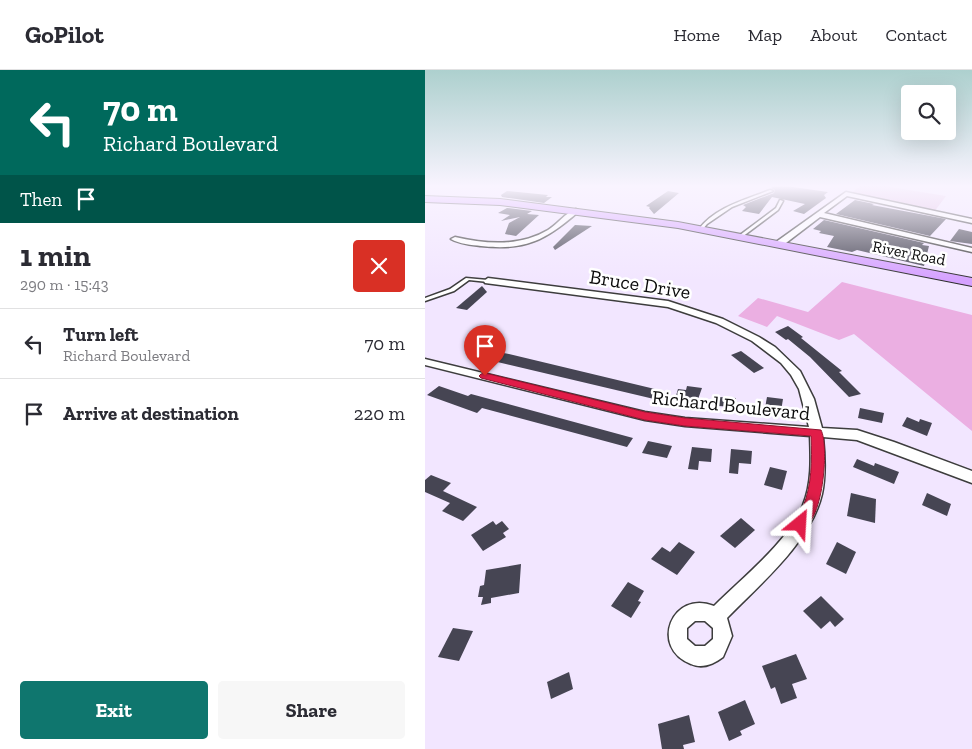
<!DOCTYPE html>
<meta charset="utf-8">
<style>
:root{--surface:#fff;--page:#f7f7f7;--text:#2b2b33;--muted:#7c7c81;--line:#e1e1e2;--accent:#0f766e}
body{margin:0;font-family:"Zilla Slab",serif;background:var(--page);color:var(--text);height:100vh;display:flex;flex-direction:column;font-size:19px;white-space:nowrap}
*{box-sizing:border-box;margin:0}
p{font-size:16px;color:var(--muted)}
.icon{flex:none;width:28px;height:28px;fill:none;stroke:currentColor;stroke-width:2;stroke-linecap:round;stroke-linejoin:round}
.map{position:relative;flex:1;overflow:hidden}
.side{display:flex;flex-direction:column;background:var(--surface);width:425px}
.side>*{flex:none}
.top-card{background:#00695c;color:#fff;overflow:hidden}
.tools{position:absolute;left:476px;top:15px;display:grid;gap:10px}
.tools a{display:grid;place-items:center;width:55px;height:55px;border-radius:5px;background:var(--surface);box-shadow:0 5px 20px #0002;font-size:25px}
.pin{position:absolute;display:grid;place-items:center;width:42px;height:42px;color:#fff;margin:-51px -21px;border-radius:50% 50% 50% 0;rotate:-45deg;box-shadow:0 0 5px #0007}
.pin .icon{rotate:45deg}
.me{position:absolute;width:55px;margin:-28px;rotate:27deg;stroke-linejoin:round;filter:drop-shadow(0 0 4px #0008)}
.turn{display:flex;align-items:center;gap:18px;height:105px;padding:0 20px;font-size:22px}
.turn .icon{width:65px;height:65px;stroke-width:2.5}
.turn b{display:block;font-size:35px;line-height:42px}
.then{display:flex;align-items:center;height:48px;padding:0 20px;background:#0003;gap:10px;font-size:19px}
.round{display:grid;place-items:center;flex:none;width:52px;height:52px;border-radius:5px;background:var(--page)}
.headline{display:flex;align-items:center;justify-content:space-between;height:85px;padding:0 20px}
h1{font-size:30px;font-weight:700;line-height:38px}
.primary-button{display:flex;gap:10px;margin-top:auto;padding:10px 20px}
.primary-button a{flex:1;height:58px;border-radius:5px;background:var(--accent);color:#fff;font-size:20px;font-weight:700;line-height:58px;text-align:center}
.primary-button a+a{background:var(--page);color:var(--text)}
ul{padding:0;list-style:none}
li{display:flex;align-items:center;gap:15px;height:70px;padding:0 20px;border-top:1px solid var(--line)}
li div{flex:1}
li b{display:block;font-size:19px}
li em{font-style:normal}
header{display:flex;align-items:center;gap:30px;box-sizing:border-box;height:70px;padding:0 25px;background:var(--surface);border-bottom:1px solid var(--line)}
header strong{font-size:24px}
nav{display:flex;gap:28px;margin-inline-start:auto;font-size:18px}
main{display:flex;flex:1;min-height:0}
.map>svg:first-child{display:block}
.green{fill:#ebafe2}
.cemetery{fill:#e0b8e0}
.building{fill:#464553}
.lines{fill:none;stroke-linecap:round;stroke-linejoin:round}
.lane-casing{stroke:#3d3d3d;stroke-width:3}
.street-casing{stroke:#3d3d3d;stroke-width:3}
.secondary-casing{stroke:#2c2c2c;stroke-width:2}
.lane{fill:#fff;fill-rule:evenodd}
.street{fill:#fff;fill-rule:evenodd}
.secondary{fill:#d5a1ff;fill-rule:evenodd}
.route{fill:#e11d48;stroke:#92132f}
.labels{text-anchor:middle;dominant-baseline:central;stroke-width:5;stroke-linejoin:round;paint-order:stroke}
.far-street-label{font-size:16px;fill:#0a0a0a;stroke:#fff}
.street-label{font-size:20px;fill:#0a0a0a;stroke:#fff}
</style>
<header>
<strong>GoPilot</strong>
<nav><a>Home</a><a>Map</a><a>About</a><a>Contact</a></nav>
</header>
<main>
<section class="side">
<div class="top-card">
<div class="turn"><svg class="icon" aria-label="left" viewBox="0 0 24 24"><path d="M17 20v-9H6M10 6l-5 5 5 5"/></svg><div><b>70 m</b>Richard Boulevard</div></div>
<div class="then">Then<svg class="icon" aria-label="arrive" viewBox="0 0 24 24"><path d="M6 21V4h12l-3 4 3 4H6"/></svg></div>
</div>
<div class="headline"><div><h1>1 min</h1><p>290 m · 15:43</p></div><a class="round" style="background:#d93025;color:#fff"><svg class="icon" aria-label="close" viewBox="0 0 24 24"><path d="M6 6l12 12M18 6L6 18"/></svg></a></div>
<ul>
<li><svg class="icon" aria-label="left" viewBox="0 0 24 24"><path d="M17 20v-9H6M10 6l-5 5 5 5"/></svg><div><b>Turn left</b><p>Richard Boulevard</p></div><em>70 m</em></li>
<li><svg class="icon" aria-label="arrive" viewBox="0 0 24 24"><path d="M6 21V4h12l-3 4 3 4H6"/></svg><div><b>Arrive at destination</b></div><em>220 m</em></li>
</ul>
<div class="primary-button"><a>Exit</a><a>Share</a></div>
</section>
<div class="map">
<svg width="547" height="679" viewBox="0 0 547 679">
<rect width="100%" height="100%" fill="#f2e6ff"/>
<path class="green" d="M417 212 547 245V361L429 264 414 270 352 246 342 257 313 246 333 228 383 242Z"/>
<path class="cemetery" d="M436 116H459L521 126 509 142 424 124Z"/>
<g class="building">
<path d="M349 116H361L403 122 399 125 401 128 379 144 368 141 380 134 347 127 334 144 317 141 321 137 318 135 349 123 350 120 346 118Z"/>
<path d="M82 121 123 125 121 127H127L119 133 77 127 76 125Z"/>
<path d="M243 121 254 123 229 144 224 138 225 137 221 136Z"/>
<path d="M430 130 449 134 447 135 521 149 505 166 411 144Z"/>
<path d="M82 138 107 141 102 144 114 145 91 166 80 164 84 153 95 147 76 151 85 145 73 143Z"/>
<path d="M399 150 499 173 497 175 504 176 499 196 432 180 427 182 402 177 409 166 394 163 396 161 388 159Z"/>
<path d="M150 155 167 156 130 180 128 177Z"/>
<path d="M534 159 547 162V174L525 171Z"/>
<path d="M57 216 62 222 42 240 31 238Z"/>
<path d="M363 256 378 267 376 268 417 301 414 302 436 324 424 327 385 287 363 269 361 270 350 262Z"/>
<path d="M51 278 84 284 234 320 229 329 43 285Z"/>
<path d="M316 281 339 298 329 303 306 285Z"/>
<path d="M14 316 43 326 46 324 208 368 202 377 57 338 52 343 2 325Z"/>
<path d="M262 316 277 318 272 332 250 329 253 319 261 320Z"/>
<path d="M294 327 311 328V337L293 336Z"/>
<path d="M342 327 358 329 356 341 340 338Z"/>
<path d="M435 338 459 343 457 353 433 348Z"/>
<path d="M482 347 494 352 495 349 507 353 502 366 477 356Z"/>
<path d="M223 371 247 376 242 388 217 383Z"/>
<path d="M267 377 287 379 286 392 274 391 273 400 263 399Z"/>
<path d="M306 379 327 381 326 394 314 393 313 404 304 403Z"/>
<path d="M432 389 449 396 450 393 474 402 469 414 428 397Z"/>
<path d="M345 397 362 401 357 420 339 415Z"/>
<path d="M6 405 26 413 18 421 52 437 38 451 17 441 25 433 0 422V410Z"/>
<path d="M426 423 451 429 450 453 422 446Z"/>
<path d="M502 423 526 434 522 446 497 435Z"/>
<path d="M316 448 330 460 310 478 295 466Z"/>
<path d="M68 451 71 455 77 451 84 459 78 463 81 467 58 481 46 465Z"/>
<path d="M254 472 270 482 252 505 226 489 237 477 245 482Z"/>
<path d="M412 472 431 482 421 504 401 494Z"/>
<path d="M96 494 94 523 66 528V533L56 535 58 527H53L55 516 59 515 61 500Z"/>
<path d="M203 512 219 521 213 531 216 532 206 548 186 536Z"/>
<path d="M396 526 419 549 410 557 405 551 396 559 378 541Z"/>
<path d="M28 558 48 561 34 591 13 587Z"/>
<path d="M371 584 382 609 367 614 372 628 356 634 350 617 346 619 337 596Z"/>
<path d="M144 602 148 619 126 629 122 612Z"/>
<path d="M320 630 330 654 315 661 317 665 304 671 293 642Z"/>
<path d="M264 645 270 672 258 675 259 679H237L233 654Z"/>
</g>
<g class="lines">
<g class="lane-casing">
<g id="lane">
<path d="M345 120 348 121 307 137 282 154 277 160 274 159C291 137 320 130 345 120Z"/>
<path d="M355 130 358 131 353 140 317 167H315V165L351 138Z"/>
<path d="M41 208 63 210 65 211 63 212 44 210 29 221 0 231V228L25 219Z"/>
</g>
</g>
<g class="street-casing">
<g id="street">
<path d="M421 122 547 149V153L422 126 399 143 547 178V182L395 147 357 176H351V172Z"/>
<path d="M151 139 153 140V142C121 170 100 181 56 176 47 175 34 174 26 169L30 167C61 174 94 177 123 160 133 154 140 143 151 139Z"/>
<path d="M63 208 243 231 298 249 334 267 350 277 375 301 389 329 397 358 432 360 469 372 547 401V413L432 370 398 367C400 386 401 405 397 424 386 472 335 514 302 548L307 566 298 587C289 594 277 599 266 594 224 578 247 519 289 536 316 509 364 471 378 435 387 413 386 389 385 366L260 356 220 350 0 295V289L220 342 260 348 384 357 374 319 366 305 356 293 327 271 291 253 243 237 60 213 59 211ZM270 551H280L288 558V569L280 576H270L262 569V558Z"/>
</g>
</g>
<g class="secondary-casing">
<path id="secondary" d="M0 126 75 129 253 152 547 208V216L253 158 75 135 0 132Z"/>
</g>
<use href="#lane" class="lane"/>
<use href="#street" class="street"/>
<use href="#secondary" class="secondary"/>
</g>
<linearGradient id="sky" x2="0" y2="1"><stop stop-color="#add0ce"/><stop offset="0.55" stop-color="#f9f4ff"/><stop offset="1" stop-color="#f9f4ff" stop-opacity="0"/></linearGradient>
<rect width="547" height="211" fill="url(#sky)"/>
<path class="route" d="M60 303 220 342 260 348 396 360C405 377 397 468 370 458L368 454C371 448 375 443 378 437 387 414 387 391 386 366L260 356 220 350 56 308 54 306 56 304Z"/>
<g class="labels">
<g class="far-street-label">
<text transform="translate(484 183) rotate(11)">River Road</text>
</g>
<g class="street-label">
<text transform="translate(215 214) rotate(9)">Bruce Drive</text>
<text transform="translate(306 335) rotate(6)">Richard Boulevard</text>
</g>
</g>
</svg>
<div class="tools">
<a><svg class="icon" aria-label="search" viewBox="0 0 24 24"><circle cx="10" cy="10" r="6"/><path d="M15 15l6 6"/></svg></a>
</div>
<div class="pin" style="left:60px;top:306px;background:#d93025"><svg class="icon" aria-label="arrive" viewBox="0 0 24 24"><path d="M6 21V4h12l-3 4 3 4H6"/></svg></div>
<svg class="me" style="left:375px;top:454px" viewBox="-20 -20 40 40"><path d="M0-17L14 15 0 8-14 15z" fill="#e11d48" stroke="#fff" stroke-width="4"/></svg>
</div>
</main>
